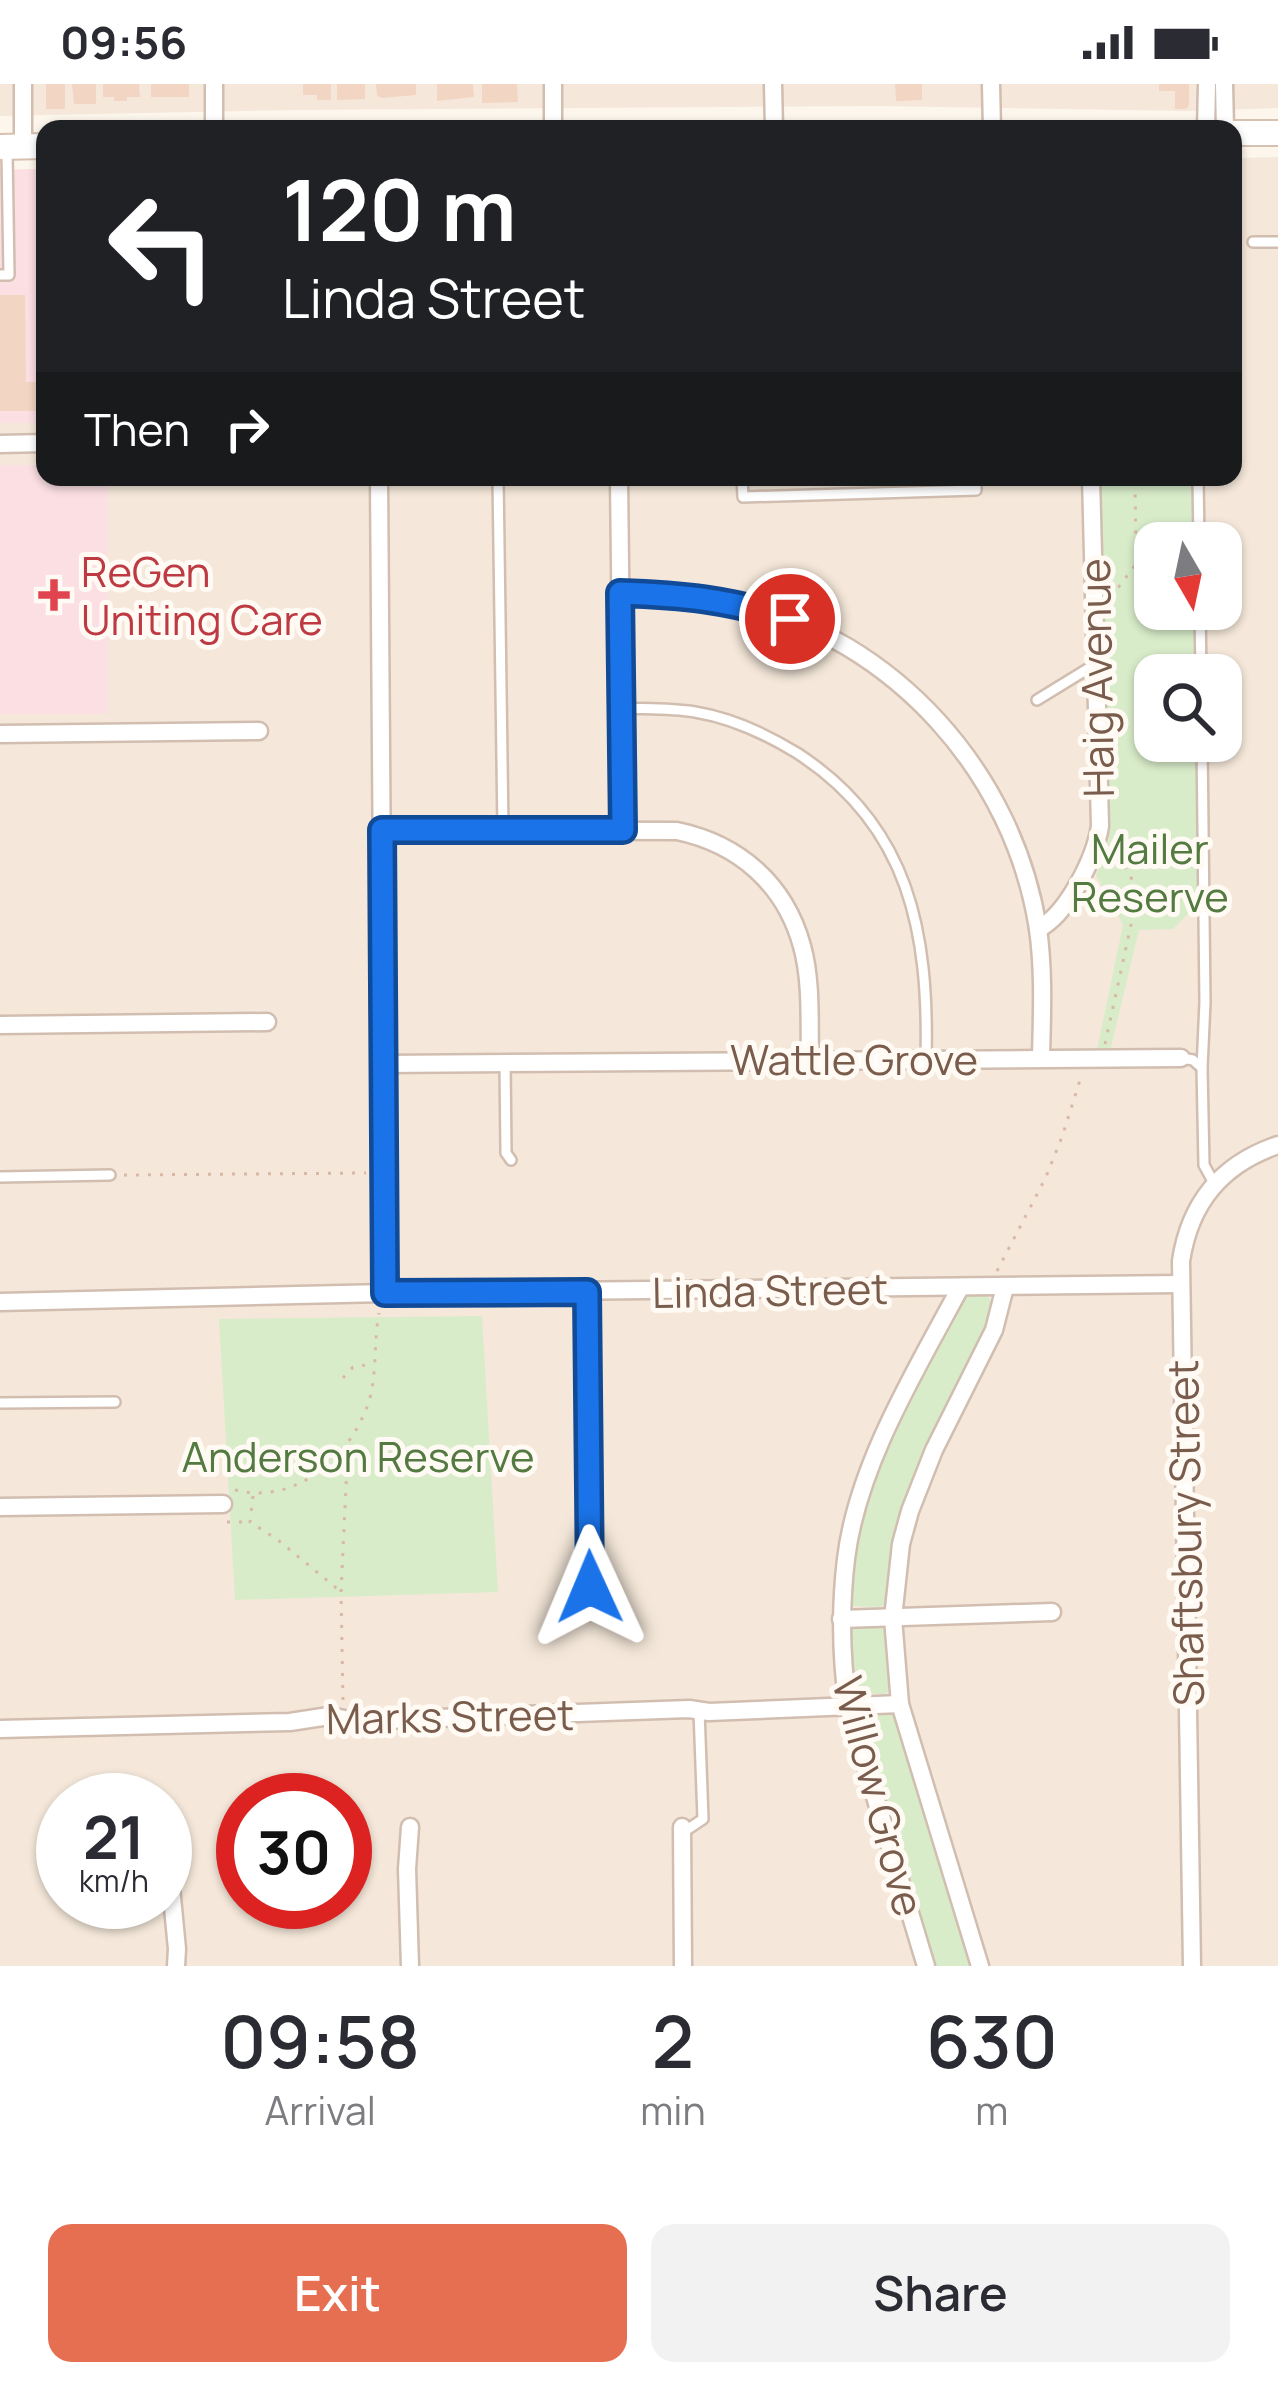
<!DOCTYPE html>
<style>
:root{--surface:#fff;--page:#f2f2f3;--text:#2b2b33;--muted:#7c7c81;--accent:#e76f51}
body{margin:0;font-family:Manrope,sans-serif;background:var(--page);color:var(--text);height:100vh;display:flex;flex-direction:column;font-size:45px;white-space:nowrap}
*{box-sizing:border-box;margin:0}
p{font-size:39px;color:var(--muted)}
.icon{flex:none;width:66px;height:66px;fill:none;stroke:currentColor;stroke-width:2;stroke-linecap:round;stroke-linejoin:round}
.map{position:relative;height:1882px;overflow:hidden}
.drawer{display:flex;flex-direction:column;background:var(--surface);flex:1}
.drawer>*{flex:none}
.top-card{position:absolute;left:36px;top:36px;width:1206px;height:366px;border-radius:24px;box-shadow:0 3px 9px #0004;background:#202124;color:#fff;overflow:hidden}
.needle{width:78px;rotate:171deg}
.controls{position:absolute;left:1134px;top:438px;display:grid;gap:24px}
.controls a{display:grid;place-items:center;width:108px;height:108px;border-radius:24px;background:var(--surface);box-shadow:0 3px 9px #0004;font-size:60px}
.speed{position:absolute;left:36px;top:1689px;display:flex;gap:24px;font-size:60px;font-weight:700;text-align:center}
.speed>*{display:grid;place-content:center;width:156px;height:156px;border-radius:50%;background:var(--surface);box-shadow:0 3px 9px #0004;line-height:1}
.speed small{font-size:30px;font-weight:400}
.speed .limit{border:18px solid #d22;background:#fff;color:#111}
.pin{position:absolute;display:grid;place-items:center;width:102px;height:102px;color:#fff;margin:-51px;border:6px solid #fff;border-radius:50%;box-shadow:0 3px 12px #0007}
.me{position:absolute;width:132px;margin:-66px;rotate:359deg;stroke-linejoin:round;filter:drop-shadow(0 0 9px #0008)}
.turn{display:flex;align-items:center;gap:42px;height:252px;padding:0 48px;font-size:54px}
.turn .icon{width:156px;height:156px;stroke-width:2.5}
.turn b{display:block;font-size:84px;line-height:102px}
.then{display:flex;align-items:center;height:114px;padding:0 48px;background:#0003;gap:24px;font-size:45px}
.eta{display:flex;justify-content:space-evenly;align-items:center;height:204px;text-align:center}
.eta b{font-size:72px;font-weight:600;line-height:84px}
.cta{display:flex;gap:24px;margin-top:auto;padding:24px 48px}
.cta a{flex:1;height:138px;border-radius:24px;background:var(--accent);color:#fff;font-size:48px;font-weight:600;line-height:138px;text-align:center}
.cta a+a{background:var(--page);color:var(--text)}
.status{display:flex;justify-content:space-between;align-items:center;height:84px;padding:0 60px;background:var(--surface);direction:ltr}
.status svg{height:33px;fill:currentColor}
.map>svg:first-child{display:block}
.residential{fill:#f5e8da;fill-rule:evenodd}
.medical{fill:#fbdfe3}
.green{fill:#d8ecc9}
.building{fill:#f3d5c3}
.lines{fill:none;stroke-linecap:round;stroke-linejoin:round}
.lane-casing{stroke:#d1beb0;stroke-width:14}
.street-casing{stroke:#d1beb0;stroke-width:21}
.secondary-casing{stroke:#d6c0b0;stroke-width:28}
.path{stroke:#d9b8a5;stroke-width:3;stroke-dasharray:3 9;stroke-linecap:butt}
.lane{stroke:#fff;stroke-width:9}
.street{stroke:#fff;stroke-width:16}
.secondary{stroke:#fff;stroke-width:24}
.route-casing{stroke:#114b97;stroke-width:30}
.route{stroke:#1a73e8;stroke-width:21}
.health-dot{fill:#e0444e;stroke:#fffaf3;stroke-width:4.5}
.labels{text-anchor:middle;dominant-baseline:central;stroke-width:10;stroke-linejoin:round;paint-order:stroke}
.health-label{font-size:42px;fill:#be3a42;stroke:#fffaf3;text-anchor:start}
.street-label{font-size:42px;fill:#7a5c4d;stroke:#fffaf3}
.park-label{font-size:42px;fill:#537a41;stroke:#fffaf3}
</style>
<div class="status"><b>09:56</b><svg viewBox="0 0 49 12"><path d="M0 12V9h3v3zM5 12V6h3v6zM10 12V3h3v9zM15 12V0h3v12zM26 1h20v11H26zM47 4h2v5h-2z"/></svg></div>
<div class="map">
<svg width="1278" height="1882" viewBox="0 0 1278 1882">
<rect width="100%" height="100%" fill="#fdf6ec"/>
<g class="residential">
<path d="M0 0H1278V24L1187 27 876 22 296 26 0 32Z"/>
<path d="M1278 73V1882H0V86L45 85V393H1233V74ZM1155 459H1221V525H1155ZM1155 591H1221V657H1155ZM63 1716H165V1818H63ZM243 1716H345V1818H243Z"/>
</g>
<g class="medical">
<path d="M45 85V339H0V86Z"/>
<path d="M0 381H45V393H108V630H0Z"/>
</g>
<g class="green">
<path d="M1101 393H1196V459H1155V525H1197V591H1155V657H1198L1199 819 1173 845 1139 846 1109 971H1096L1123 841 1096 791 1106 768 1109 750Z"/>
<path d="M978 1210 988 1213 993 1221V1229L920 1383 887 1520 879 1523 853 1522 849 1515 852 1473 888 1354 960 1220 968 1213Z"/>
<path d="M482 1232 498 1508 235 1516 219 1235Z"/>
<path d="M881 1541 886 1546 889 1607 884 1610 852 1609 848 1549 857 1542Z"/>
<path d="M887 1627 896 1633 973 1882H933L856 1637 860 1630Z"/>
</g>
<g class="building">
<rect x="46" y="0" width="19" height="25"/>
<path d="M72 0H96V20H74Z"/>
<path d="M103 0H139L140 13H127V17H114V13H103Z"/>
<rect x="151" y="0" width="38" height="13"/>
<path d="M303 0H331V16H317V11H303Z"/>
<path d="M337 0H365V15L337 16Z"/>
<path d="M376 0H416V11L382 14 377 12Z"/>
<path d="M437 0H473L474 13 437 17Z"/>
<path d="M482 0H517L518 18 482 19Z"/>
<path d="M895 0H922V16L896 17Z"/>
<path d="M1159 0H1189V21L1186 25H1175V7H1159Z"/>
<path d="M0 211H25L26 298H45V327H0Z"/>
</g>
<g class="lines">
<g class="lane-casing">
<g id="lane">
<path d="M1253 158H1278"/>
<path d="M0 191H9L7 68"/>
<path d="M498 393 503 746"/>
<path d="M742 393 743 413 976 406V393"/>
<path d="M1198 393 1199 459"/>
<path d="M1200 525 1201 591"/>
<path d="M1037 616 1094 581"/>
<path d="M622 624C646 625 671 624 695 628 732 634 766 650 797 669 910 742 929 849 926 975"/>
<path d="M1181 974 1193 976 1202 984 1204 1081 1215 1101"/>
<path d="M505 977 506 1069 511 1076"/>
<path d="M1202 984 1205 918 1202 657"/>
<path d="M0 1093 110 1091"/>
<path d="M0 1319 115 1318"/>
<path d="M682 1749 703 1735 699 1627"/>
</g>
</g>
<g class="street-casing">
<g id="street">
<path d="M23 0V62"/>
<path d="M214 0V45"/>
<path d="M553 0V45"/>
<path d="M773 0 774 45"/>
<path d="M991 0 992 45"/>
<path d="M1224 0 1225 45"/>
<path d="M1206 45 1207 0"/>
<path d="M0 360 45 359"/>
<path d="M379 393 385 1209"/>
<path d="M619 393 623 745"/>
<path d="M620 509C660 510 700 510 739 519 894 555 1014 689 1038 845 1044 887 1042 931 1041 973"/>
<path d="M0 650 259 647"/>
<path d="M383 746 677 747C739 760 785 800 802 862 812 898 809 939 810 975"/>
<path d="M1038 845C1067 831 1095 774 1100 742L1091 393"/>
<path d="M0 941 267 938"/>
<path d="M384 980 1181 974"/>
<path d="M588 1207 590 1503"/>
<path d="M0 1218 385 1209 1180 1200"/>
<path d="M0 1423 223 1420"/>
<path d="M841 1535 1052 1528"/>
<path d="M0 1645 290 1638 329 1632 355 1637 689 1625 709 1628 900 1620"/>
<path d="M410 1743 407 1785 410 1882"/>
<path d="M682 1743 683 1882"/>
<path d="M168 1772 177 1865 176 1882"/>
<path d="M926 1882 848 1623C841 1574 840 1525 846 1475 857 1382 916 1286 960 1204"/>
<path d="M980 1882 900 1620 893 1534 901 1460 910 1427 934 1366 994 1246 1005 1203"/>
<path d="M1192 1882 1181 1177C1190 1118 1222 1080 1278 1061"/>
</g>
</g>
<g class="secondary-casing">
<g id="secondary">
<path d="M1233 49H1278"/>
<path d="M0 63 45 62"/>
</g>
</g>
<g class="path">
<path d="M1111 513 1136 480 1135 393"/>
<path d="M1105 960 1134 827 1133 797 1113 762"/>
<path d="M124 1091 366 1089"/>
<path d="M997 1187 1045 1095 1062 1053 1081 993"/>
<path d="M343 1294 353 1283 372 1280"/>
<path d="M235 1406C294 1421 347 1376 367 1323 378 1294 373 1260 379 1229"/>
<path d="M253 1412 250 1438 278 1456 340 1507"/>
<path d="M227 1438H250"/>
<path d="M343 1616 341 1508 348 1361"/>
</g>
<use href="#lane" class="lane"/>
<use href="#street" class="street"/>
<use href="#secondary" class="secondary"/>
</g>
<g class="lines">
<g class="route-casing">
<path id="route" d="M590 1503 587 1208 385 1209 382 746H623L620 509C685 511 728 516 790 535"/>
</g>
<use href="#route" class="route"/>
</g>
<path class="health-dot" d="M48 493h12v12h12v12h-12v12h-12v-12h-12v-12h12z"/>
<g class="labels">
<g class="health-label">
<text x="81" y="487">ReGen<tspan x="81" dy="48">Uniting Care</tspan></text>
</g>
<g class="street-label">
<text transform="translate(1096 594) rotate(-91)">Haig Avenue</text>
<text x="854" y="975">Wattle Grove</text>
<text transform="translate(770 1206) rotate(-1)">Linda Street</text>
<text transform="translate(1185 1449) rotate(-91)">Shaftsbury Street</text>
<text transform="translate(450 1632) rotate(-1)">Marks Street</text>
<text transform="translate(879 1712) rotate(75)">Willow Grove</text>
</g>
<g class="park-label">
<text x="1150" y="764">Mailer<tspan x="1150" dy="48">Reserve</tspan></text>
<text x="358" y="1372">Anderson Reserve</text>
</g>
</g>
</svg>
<div class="controls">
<a><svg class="needle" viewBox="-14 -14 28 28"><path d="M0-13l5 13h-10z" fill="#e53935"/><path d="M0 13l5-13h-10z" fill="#7c7c81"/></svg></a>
<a><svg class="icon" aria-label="search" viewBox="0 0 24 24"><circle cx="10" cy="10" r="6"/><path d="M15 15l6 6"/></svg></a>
</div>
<div class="speed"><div>21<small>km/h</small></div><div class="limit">30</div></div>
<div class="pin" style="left:790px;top:535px;background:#d93025"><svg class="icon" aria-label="arrive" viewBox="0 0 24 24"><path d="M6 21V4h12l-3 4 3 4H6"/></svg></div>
<svg class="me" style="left:590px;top:1503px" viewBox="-20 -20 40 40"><path d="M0-17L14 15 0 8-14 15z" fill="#1a73e8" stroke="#fff" stroke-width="4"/></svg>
<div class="top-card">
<div class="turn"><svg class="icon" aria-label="left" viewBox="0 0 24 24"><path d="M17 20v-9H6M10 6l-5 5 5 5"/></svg><div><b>120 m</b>Linda Street</div></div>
<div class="then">Then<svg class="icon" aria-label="right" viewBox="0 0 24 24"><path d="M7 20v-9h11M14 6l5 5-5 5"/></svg></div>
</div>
</div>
<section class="drawer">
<div class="eta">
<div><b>09:58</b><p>Arrival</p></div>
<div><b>2</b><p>min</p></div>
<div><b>630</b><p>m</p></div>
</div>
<div class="cta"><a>Exit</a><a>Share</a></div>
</section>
